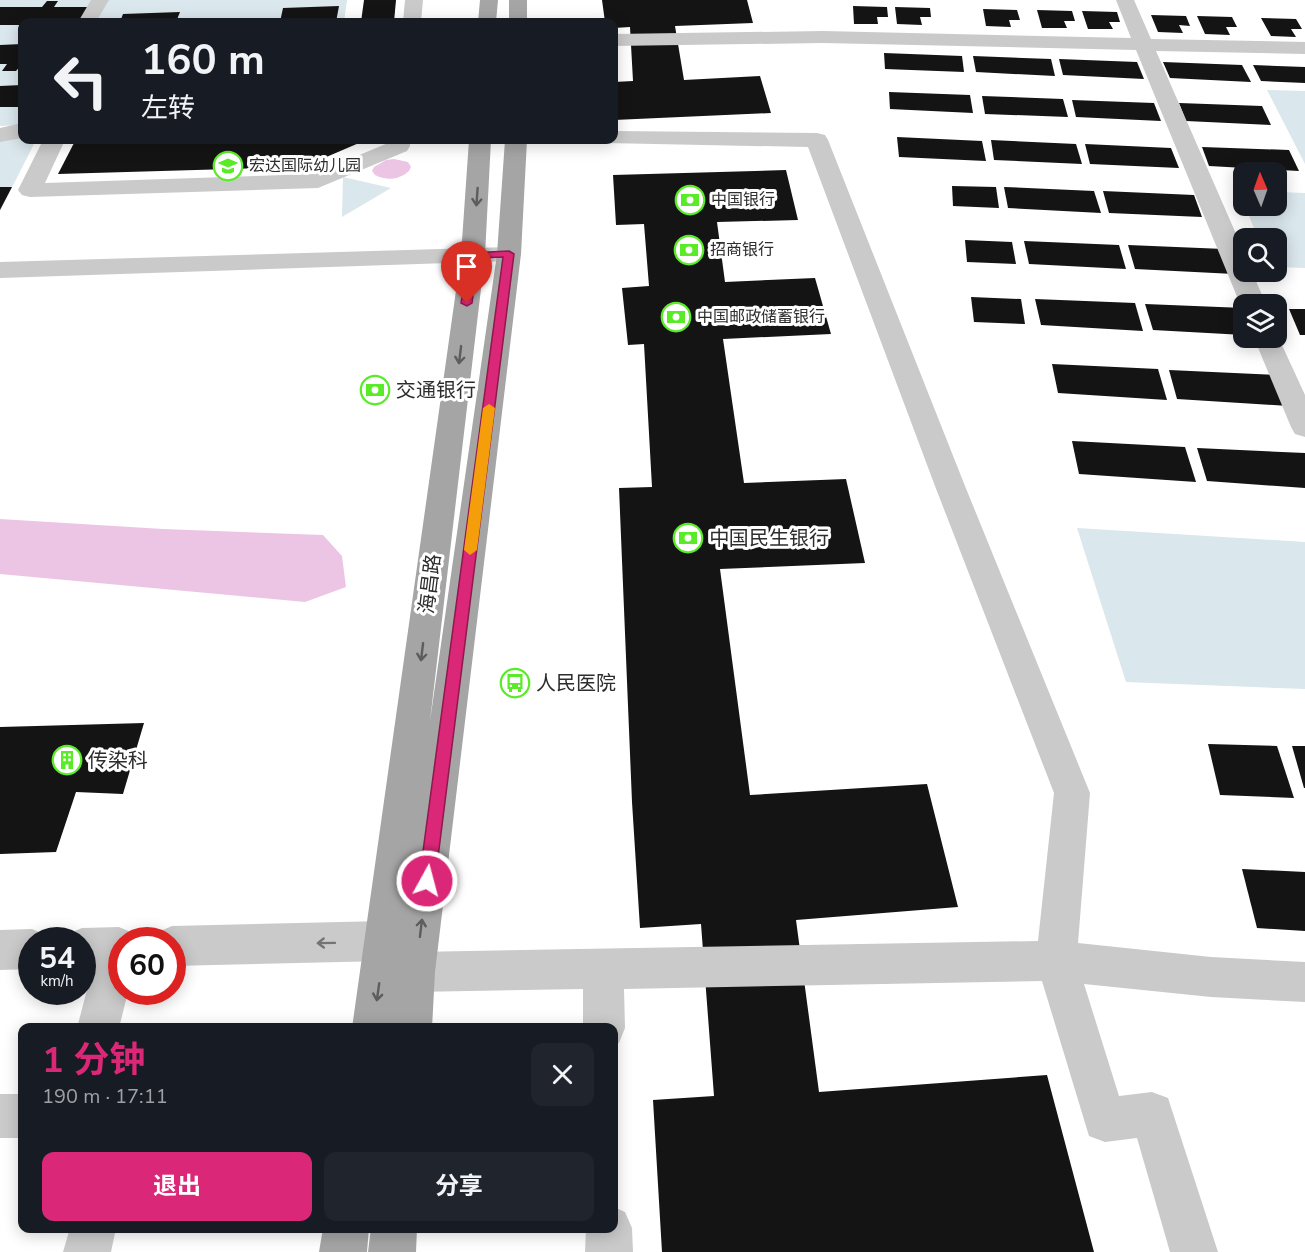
<!DOCTYPE html>
<html lang="zh">
<meta charset="utf-8">
<style>
:root{--surface:#171b24;--page:#20242c;--text:#f1f3f6;--muted:#9ea1a6;--accent:#db2777}
body{margin:0;font-family:"Nunito Sans","Noto Sans SC",sans-serif;background:var(--page);color:var(--text);height:100vh;display:flex;flex-direction:column;font-size:22px;white-space:nowrap}
*{box-sizing:border-box;margin:0}
p{font-size:20px;color:var(--muted)}
.icon{flex:none;width:33px;height:33px;fill:none;stroke:currentColor;stroke-width:2;stroke-linecap:round;stroke-linejoin:round}
.map{position:relative;flex:1;overflow:hidden}
.drawer{position:absolute;left:18px;top:1023px;width:600px;height:210px;display:flex;flex-direction:column;background:var(--surface);border-radius:12px;box-shadow:0 3px 15px #0003}
.drawer>*{flex:none}
.guide{position:absolute;left:18px;top:18px;width:600px;height:126px;border-radius:12px;box-shadow:0 3px 15px #0003;background:#171b24;color:var(--text);overflow:hidden}
.needle{width:39px;rotate:358deg}
.fabs{position:absolute;left:1233px;top:162px;display:grid;gap:12px}
.fabs a{display:grid;place-items:center;width:54px;height:54px;border-radius:12px;background:var(--surface);box-shadow:0 3px 15px #0003;font-size:30px}
.speed{position:absolute;left:18px;top:927px;display:flex;gap:12px;font-size:30px;font-weight:700;text-align:center}
.speed>*{display:grid;place-content:center;width:78px;height:78px;border-radius:50%;background:var(--surface);box-shadow:0 3px 15px #0003;line-height:1}
.speed small{font-size:15px;font-weight:400}
.speed .limit{border:9px solid #d22;background:#fff;color:#111}
.pin{position:absolute;display:grid;place-items:center;width:51px;height:51px;color:#fff;margin:-62px -26px;border-radius:50% 50% 50% 0;rotate:-45deg;box-shadow:0 0 6px #0007}
.pin .icon{rotate:45deg}
.me{position:absolute;width:66px;margin:-33px;rotate:7deg;stroke-linejoin:round;filter:drop-shadow(0 0 4px #0008)}
.turn{display:flex;align-items:center;gap:21px;height:126px;padding:0 24px;font-size:27px}
.turn .icon{width:78px;height:78px;stroke-width:2.5}
.turn b{display:block;font-size:42px;line-height:51px}
.round{display:grid;place-items:center;flex:none;width:63px;height:63px;border-radius:12px;background:var(--page)}
.overview{display:flex;align-items:center;justify-content:space-between;height:102px;padding:0 24px}
h1{font-size:36px;font-weight:700;line-height:45px;color:var(--accent)}
.cta{display:flex;gap:12px;margin-top:auto;padding:12px 24px}
.cta a{flex:1;height:69px;border-radius:12px;background:var(--accent);color:#fff;font-size:24px;font-weight:700;line-height:69px;text-align:center}
.cta a+a{background:var(--page);color:var(--text)}
.map>svg:first-child{display:block}
.green{fill:#dae7ec}
.water{fill:#ecc5e4}
.building{fill:#141414}
.lines{fill:none;stroke-linecap:round;stroke-linejoin:round}
.minor{fill:#cacaca;fill-rule:evenodd}
.major{fill:#a5a5a5;fill-rule:evenodd}
.oneway{stroke:#5d5d5d}
.oneway2{stroke:#747474}
.route{fill:#db2777;stroke:#8e194d;stroke-width:1.5}
.slow{fill:#f59e0b}
.labels{text-anchor:middle;dominant-baseline:central;stroke-width:6;stroke-linejoin:round;paint-order:stroke}
.far-poi-label{font-size:16px;fill:#2d2d2d;stroke:#fff;text-anchor:start}
.poi-label{font-size:20px;fill:#2d2d2d;stroke:#fff;text-anchor:start}
.street-label{font-size:20px;fill:#2d2d2d;stroke:#fff}
</style>
<div class="map">
<svg width="1305" height="1252" viewBox="0 0 1305 1252">
<rect width="100%" height="100%" fill="#fff"/>
<g class="green">
<path d="M0 0H347L344 22H22V125L0 126Z"/>
<path d="M1267 90 1305 91V164Z"/>
<path d="M22 131V140H36L0 211V132Z"/>
<path d="M343 177 391 188 342 217Z"/>
<path d="M1277 192 1305 193V268L1277 267 1276 238H1258L1245 206H1276Z"/>
<path d="M1077 528 1305 542V689L1126 682Z"/>
</g>
<g class="water">
<path d="M394 159 408 162 411 167 409 171C399 180 387 181 375 175L372 171 374 167 386 160Z"/>
<path d="M0 519 163 529 323 535 342 556 346 587 305 602 0 574Z"/>
</g>
<g class="building">
<path d="M364 0H396L394 22H361Z"/>
<path d="M602 0H747L753 23 675 26 684 80 760 76 771 113 614 120V82L633 81 630 27 614 28V22H605Z"/>
<path d="M47 1H58L54 7H90L80 22H22V25H0V7H42Z"/>
<path d="M339 6 336 22H280L283 8Z"/>
<path d="M853 6 887 7 888 17H877L878 24H854Z"/>
<path d="M895 7 930 8 931 17H920L922 25 897 24Z"/>
<path d="M983 9 1017 10 1020 20H1009L1011 27 986 26Z"/>
<path d="M1037 10 1072 11 1075 21H1064L1067 28H1042Z"/>
<path d="M1082 11 1117 12 1120 22H1109L1113 29H1088Z"/>
<path d="M180 12 176 22H120L123 14Z"/>
<path d="M1151 15 1186 16 1190 26 1179 25 1183 33 1158 32Z"/>
<path d="M1197 16 1232 17 1237 27H1226L1230 35 1205 34Z"/>
<path d="M1261 18 1296 19 1302 29H1291L1296 37 1271 36Z"/>
<path d="M22 44V64L16 71H2L7 64H0V45Z"/>
<path d="M884 53 962 56 964 72 885 69Z"/>
<path d="M973 56 1051 59 1055 76 976 72Z"/>
<path d="M1059 59 1137 62 1144 79 1063 75Z"/>
<path d="M1163 62 1242 65 1251 82 1170 78Z"/>
<path d="M1253 65 1305 67V83L1261 81Z"/>
<path d="M22 85V107H0V86Z"/>
<path d="M889 92 970 95 973 113 890 109Z"/>
<path d="M982 96 1063 99 1068 117 985 114Z"/>
<path d="M1072 100 1154 103 1161 121 1076 117Z"/>
<path d="M1179 103 1262 106 1271 125 1186 121Z"/>
<path d="M897 137 982 141 986 161 899 157Z"/>
<path d="M221 140H366L303 167 58 174 74 143Z"/>
<path d="M991 140 1076 144 1082 164 994 160Z"/>
<path d="M1085 144 1171 148 1179 168 1090 164Z"/>
<path d="M1202 147 1289 150 1299 171 1209 166Z"/>
<path d="M786 170 798 220 717 222 725 282 815 278 831 334 723 339 744 483 846 479 865 563 720 569 750 795 927 784 958 907 796 920 819 1092 1047 1075 1094 1252H662L653 1100 714 1096 701 924 640 928 632 802 619 488 652 487 644 344 628 345 622 288 649 286 644 224 616 225 613 175Z"/>
<path d="M952 186 996 187 999 208 953 206Z"/>
<path d="M0 187H12L0 210Z"/>
<path d="M1004 187 1094 191 1101 213 1008 208Z"/>
<path d="M1103 191 1194 195 1202 217 1109 213Z"/>
<path d="M965 240 1012 242 1016 264 967 262Z"/>
<path d="M1024 241 1119 245 1126 269 1029 264Z"/>
<path d="M1128 245 1224 249 1234 274 1135 269Z"/>
<path d="M971 297 1021 299 1025 324 974 322Z"/>
<path d="M1035 299 1135 303 1143 331 1041 325Z"/>
<path d="M1145 304 1244 308V335L1153 330Z"/>
<path d="M1289 309H1305V335H1300Z"/>
<path d="M1052 364 1158 369 1167 400 1058 393Z"/>
<path d="M1169 370 1275 375 1288 406 1177 399Z"/>
<path d="M1072 441 1185 447 1196 482 1079 474Z"/>
<path d="M1197 448 1305 453V488L1207 481Z"/>
<path d="M144 723 123 794 76 792 56 852 0 854V727Z"/>
<path d="M1208 744 1277 746 1294 798 1220 795Z"/>
<path d="M1292 746H1305V788H1304Z"/>
<path d="M1242 869 1305 872V931L1257 928Z"/>
</g>
<g class="lines">
<g class="minor">
<path d="M91 0H109L96 22H78Z"/>
<path d="M405 0H423L421 22H403Z"/>
<path d="M1116 0H1134L1151 39 1305 42V54L1156 51 1244 252V272H1252L1266 304H1244V309L1240 304 1136 50 823 43 614 46V34L823 31 1131 38Z"/>
<path d="M22 123V138L0 142V128Z"/>
<path d="M614 131 817 133 825 135 828 140 965 486 1090 793 1078 943 1211 957 1305 962V1002L1211 997 1084 984 1119 1096 1152 1092 1168 1098 1218 1252H1170L1137 1138 1105 1142 1089 1136 1042 981 624 989 625 1028 619 1043 614 1045V1028H583V989L415 992 401 986 395 972 401 958 415 952 1038 941 1054 793 935 486 808 147 606 143 604 140H614Z"/>
<path d="M43 140H65L45 183 314 174 388 143V140H410V146L407 151 318 188 30 197 22 195 18 190Z"/>
<path d="M509 247 518 249 521 254 518 259 509 261 0 278V262Z"/>
<path d="M1276 332 1305 395V437L1295 434 1291 427 1254 338H1276Z"/>
<path d="M384 921 398 927 404 941 398 955 384 961 172 966V940H154L158 932 172 926Z"/>
<path d="M119 927 133 933 136 940H122V992H128L119 1028H77L93 967 82 968V940H65L68 934 82 928Z"/>
<path d="M32 929 46 935 49 940H32V969L0 970V930Z"/>
<rect x="0" y="1094" width="22" height="44"/>
<path d="M614 1207 625 1212 632 1228 633 1252H585L586 1228H614Z"/>
<path d="M70 1228H116L111 1252H63Z"/>
</g>
<g class="major">
<path d="M480 0H498L496 22H478Z"/>
<rect x="509" y="0" width="18" height="22"/>
<path d="M469 140H491L485 255 430 721 497 254 505 140H527L521 254 435 972 432 1028H352L461 255Z"/>
<path d="M323 1228H369L367 1252H319Z"/>
<path d="M371 1228H417L416 1252H368Z"/>
</g>
</g>
<defs><path id="oneway-shaft" d="M-6 0H5M1.5-3L5.5 0L1.5 3" fill="none" stroke-width="1.6" stroke-linecap="round" stroke-linejoin="round" transform="scale(1.5)"/></defs>
<g class="oneway">
<use href="#oneway-shaft" transform="translate(477 197) rotate(94)"/>
<use href="#oneway-shaft" transform="translate(460 355) rotate(97)"/>
<use href="#oneway-shaft" transform="translate(422 652) rotate(97)"/>
<use href="#oneway-shaft" transform="translate(421 928) rotate(-83)"/>
<use href="#oneway-shaft" transform="translate(378 992) rotate(98)"/>
</g>
<use class="oneway2" href="#oneway-shaft" transform="translate(326 943) rotate(179)"/>
<path class="route" d="M509 251 514 254 435 881 433 886 427 888 422 886 419 881 503 257 478 258 472 303 467 306 461 303 469 253Z"/>
<path class="slow" d="M489 404 495 408 477 550 470 555 464 550 483 408Z"/>
<defs>
<g id="school-ring" transform="scale(1.5)"><circle r="9.5" fill="#fff" stroke="#5aeb28" stroke-width="1.5"/><path d="M0-5L7-2L0 1L-7-2ZM-4 1L0 2.5L4 1V4Q0 6-4 4Z" fill="#5aeb28"/></g>
<g id="bank-ring" transform="scale(1.5)"><circle r="9.5" fill="#fff" stroke="#5aeb28" stroke-width="1.5"/><path d="M-6-4H6V4H-6ZM0-2.3a2.3 2.3 0 1 0 0 4.6a2.3 2.3 0 1 0 0-4.6Z" fill="#5aeb28"/></g>
<g id="bus-ring" transform="scale(1.5)"><circle r="9.5" fill="#fff" stroke="#5aeb28" stroke-width="1.5"/><path d="M-5-6H5V4H4V6H2V4H-2V6H-4V4H-5ZM-3.5-4V0h7V-4ZM-3.5 1.2v1.5H-2V1.2ZM2 1.2v1.5H3.5V1.2Z" fill="#5aeb28"/></g>
<g id="building-ring" transform="scale(1.5)"><circle r="9.5" fill="#fff" stroke="#5aeb28" stroke-width="1.5"/><path d="M-4-6H4V6H1V3H-1V6H-4ZM-2.5-4.3h1.7v1.8h-1.7ZM.8-4.3h1.7v1.8H.8ZM-2.5-1h1.7V.8h-1.7ZM.8-1h1.7V.8H.8Z" fill="#5aeb28"/></g>
</defs>
<g fill-rule="evenodd">
<use href="#school-ring" x="228" y="166"/>
<use href="#bank-ring" x="690" y="200"/>
<use href="#bank-ring" x="689" y="250"/>
<use href="#bank-ring" x="676" y="317"/>
<use href="#bank-ring" x="375" y="390"/>
<use href="#bank-ring" x="688" y="538"/>
<use href="#bus-ring" x="515" y="683"/>
<use href="#building-ring" x="67" y="760"/>
</g>
<g class="labels">
<g class="far-poi-label">
<text x="249" y="166">宏达国际幼儿园</text>
<text x="711" y="200">中国银行</text>
<text x="710" y="250">招商银行</text>
<text x="697" y="317">中国邮政储蓄银行</text>
</g>
<g class="poi-label">
<text x="396" y="390">交通银行</text>
<text x="709" y="538">中国民生银行</text>
<text x="536" y="683">人民医院</text>
<text x="88" y="760">传染科</text>
</g>
<g class="street-label">
<text transform="translate(430 584) rotate(-83)">海昌路</text>
</g>
</g>
</svg>
<div class="fabs">
<a><svg class="needle" viewBox="-14 -14 28 28"><path d="M0-13l5 13h-10z" fill="#e53935"/><path d="M0 13l5-13h-10z" fill="#9ea1a6"/></svg></a>
<a><svg class="icon" aria-label="search" viewBox="0 0 24 24"><circle cx="10" cy="10" r="6"/><path d="M15 15l6 6"/></svg></a>
<a><svg class="icon" aria-label="layers" viewBox="0 0 24 24"><path d="M12 4l9 5-9 5-9-5zM3 14l9 5 9-5"/></svg></a>
</div>
<div class="speed"><div>54<small>km/h</small></div><div class="limit">60</div></div>
<div class="pin" style="left:467px;top:303px;background:#d93025"><svg class="icon" aria-label="arrive" viewBox="0 0 24 24"><path d="M6 21V4h12l-3 4 3 4H6"/></svg></div>
<svg class="me" style="left:427px;top:881px" viewBox="-20 -20 40 40"><circle r="17" fill="#db2777" stroke="#fff" stroke-width="3"/><path d="M0-11L8 9 0 5-8 9z" fill="#fff"/></svg>
<div class="guide">
<div class="turn"><svg class="icon" aria-label="left" viewBox="0 0 24 24"><path d="M17 20v-9H6M10 6l-5 5 5 5"/></svg><div><b>160 m</b>左转</div></div>
</div>
<section class="drawer">
<div class="overview"><div><h1>1 分钟</h1><p>190 m · 17:11</p></div><a class="round"><svg class="icon" aria-label="close" viewBox="0 0 24 24"><path d="M6 6l12 12M18 6L6 18"/></svg></a></div>
<div class="cta"><a>退出</a><a>分享</a></div>
</section>
</div>
